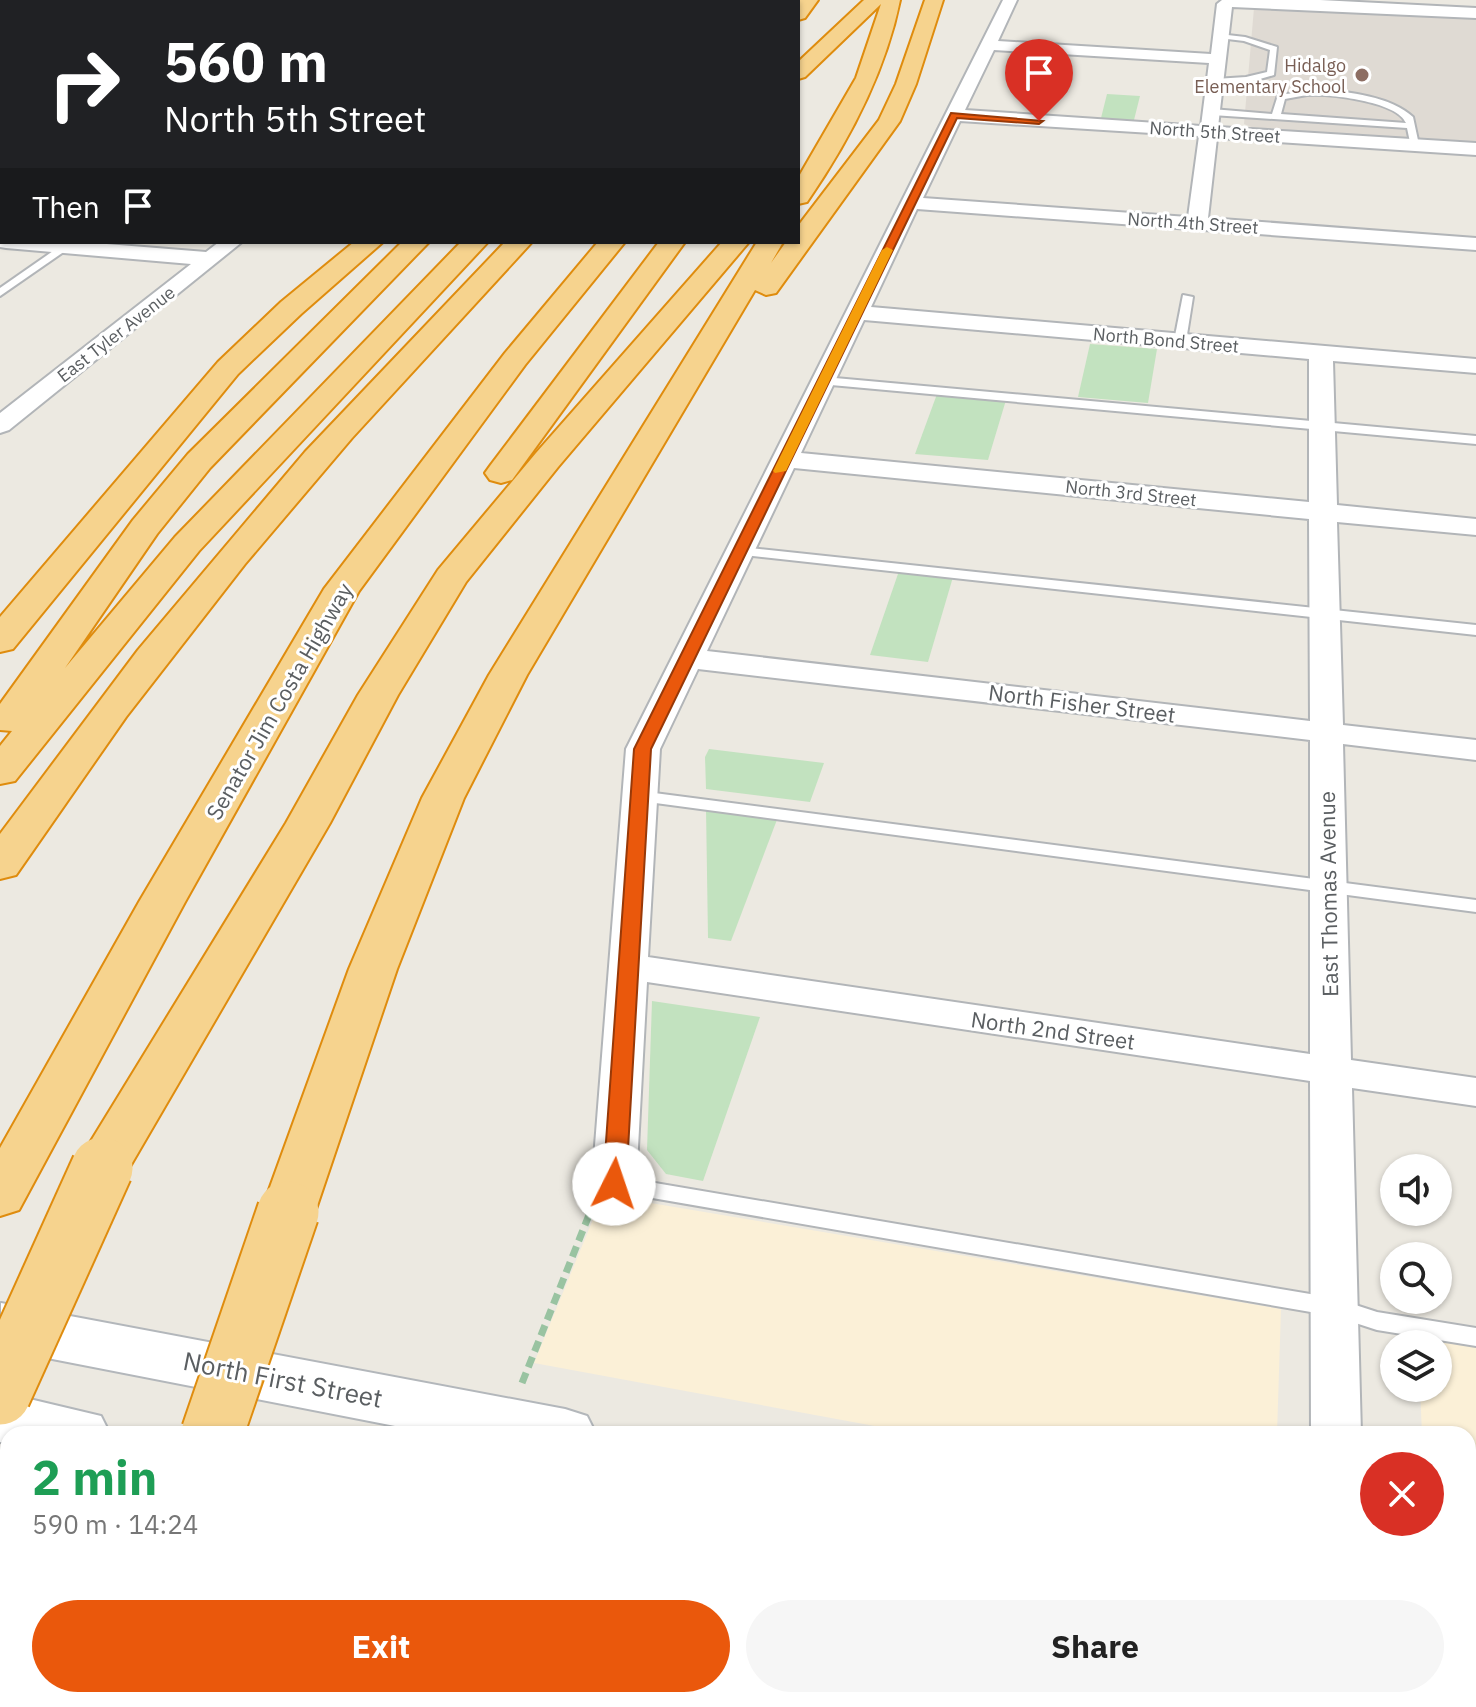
<!DOCTYPE html>
<meta charset="utf-8">
<style>
:root{--surface:#fff;--page:#f6f6f6;--text:#222;--muted:#767676;--accent:#ea580c}
body{margin:0;font-family:"IBM Plex Sans",sans-serif;background:var(--page);color:var(--text);height:100vh;display:flex;flex-direction:column;font-size:30px;white-space:nowrap}
*{box-sizing:border-box;margin:0}
p{font-size:26px;color:var(--muted)}
.icon{flex:none;width:44px;height:44px;fill:none;stroke:currentColor;stroke-width:2;stroke-linecap:round;stroke-linejoin:round}
.map{position:relative;flex:1;overflow:hidden}
.details{position:absolute;left:0px;top:1426px;width:1476px;height:282px;display:flex;flex-direction:column;background:var(--surface);border-radius:24px 24px 0 0;box-shadow:0 2px 6px #0004}
.details>*{flex:none}
.banner{position:absolute;left:0px;top:0px;width:800px;height:244px;box-shadow:0 2px 6px #0004;background:#202124;color:#fff;overflow:hidden}
.fabs{position:absolute;left:1380px;top:1154px;display:grid;gap:16px}
.fabs a{display:grid;place-items:center;width:72px;height:72px;border-radius:50%;background:var(--surface);box-shadow:0 2px 6px #0004;font-size:40px}
.pin{position:absolute;display:grid;place-items:center;width:68px;height:68px;color:#fff;margin:-82px -34px;border-radius:50% 50% 50% 0;rotate:-45deg;box-shadow:0 0 8px #0007}
.pin .icon{rotate:45deg}
.me{position:absolute;width:88px;margin:-44px;rotate:4deg;stroke-linejoin:round;filter:drop-shadow(0 0 6px #0008)}
.turn{display:flex;align-items:center;gap:28px;height:168px;padding:0 32px;font-size:36px}
.turn .icon{width:104px;height:104px;stroke-width:2.5}
.turn b{display:block;font-size:56px;line-height:68px}
.then{display:flex;align-items:center;height:76px;padding:0 32px;background:#0003;gap:16px;font-size:30px}
.round{display:grid;place-items:center;flex:none;width:84px;height:84px;border-radius:42px;background:var(--page)}
.summary{display:flex;align-items:center;justify-content:space-between;height:136px;padding:0 32px}
h1{font-size:48px;font-weight:700;line-height:60px;color:#1e9e55}
.button{display:flex;gap:16px;margin-top:auto;padding:16px 32px}
.button a{flex:1;height:92px;border-radius:48px;background:var(--accent);color:#fff;font-size:32px;font-weight:700;line-height:92px;text-align:center}
.button a+a{background:var(--page);color:var(--text)}
.map>svg:first-child{display:block}
.commercial{fill:#fbf0d7}
.education{fill:#dfdad3}
.green{fill:#c2e2bf}
.lines{fill:none;stroke-linecap:round;stroke-linejoin:round}
.lane-casing{stroke:#b2b5b8;stroke-width:4}
.street-casing{stroke:#b2b5b8;stroke-width:4}
.secondary-casing{stroke:#b3b7bb;stroke-width:4}
.highway-casing{stroke:#df8c0e;stroke-width:4}
.path{stroke:#99c3a1;stroke-width:7;stroke-dasharray:11 6;stroke-linecap:butt}
.lane{fill:#fff;fill-rule:evenodd}
.street{fill:#fff;fill-rule:evenodd}
.secondary{fill:#fff;fill-rule:evenodd}
.highway{fill:#f6d38e;fill-rule:evenodd}
.highway-bridge-casing{stroke:#df8c0e;stroke-width:65;stroke-linecap:butt}
.highway-bridge{stroke:#f6d38e;stroke-width:61}
.route{fill:#ea580c;stroke:#983908;stroke-width:2}
.slow{fill:#f59e0b}
.education-dot{fill:#8d6e63;stroke:#fff;stroke-width:3}
.labels{text-anchor:middle;dominant-baseline:central;stroke-width:6;stroke-linejoin:round;paint-order:stroke}
.far-education-label{font-size:18px;fill:#785e54;stroke:#fff;text-anchor:end}
.far-street-label{font-size:18px;fill:#5a5e61;stroke:#fff}
.street-label{font-size:22px;fill:#5a5e61;stroke:#fff}
.near-street-label{font-size:26px;fill:#5a5e61;stroke:#fff}
</style>
<div class="map">
<svg width="1476" height="1707" viewBox="0 0 1476 1707">
<rect width="100%" height="100%" fill="#ece9e1"/>
<g class="commercial">
<path d="M603 1195 1281 1309 1277 1434H918L534 1363Z"/>
<path d="M1418 1332 1476 1342V1538L1468 1536V1434H1422L1420 1388H1438V1344H1418Z"/>
</g>
<path class="education" d="M1254 8 1476 18V142L1254 128 1244 124Z"/>
<g class="green">
<path d="M1107 94 1140 96 1134 120 1101 118Z"/>
<path d="M1090 344 1157 349 1148 403 1078 397Z"/>
<path d="M937 394 1006 400 988 460 915 454Z"/>
<path d="M899 571 953 577 928 662 870 655Z"/>
<path d="M709 749 824 763 810 802 706 789 705 757Z"/>
<path d="M706 808 778 817 731 941 708 938Z"/>
<path d="M652 1001 760 1017 703 1181 666 1174 647 1150Z"/>
<path d="M144 1700H1111L1144 1707H141Z"/>
</g>
<g class="lines">
<g class="lane-casing">
<g id="lane">
<path d="M1219 34 1245 37 1277 47 1274 75 1246 83 1212 84 1215 79 1246 77 1267 72 1270 50 1244 41 1219 38Z"/>
<path d="M1319 90C1348 91 1392 97 1413 117L1419 145 1411 147 1407 128 1212 115 1208 112 1212 109 1272 114 1278 95ZM1307 95C1329 94 1397 101 1406 123L1281 114 1285 99Z"/>
<path d="M2 97V103L0 104V98Z"/>
<path d="M66 242H78L0 296V288Z"/>
<path d="M1183 295 1193 297 1186 341 1180 345 1174 341Z"/>
<path d="M824 377 1476 436V444L820 384 818 381Z"/>
<path d="M740 547 1476 625V635L735 554V548Z"/>
<path d="M639 791 1476 900V912L633 800 630 796Z"/>
<path d="M614 1176 1334 1298 1377 1312 1476 1328V1346L1377 1330 1334 1316 606 1190 603 1184 606 1178Z"/>
<path d="M178 1700H206L203 1707H175Z"/>
</g>
</g>
<g class="street-casing">
<g id="street">
<path d="M1003 0H1017L998 41 1211 54 1217 4 1222 0H1320L1476 8V18L1232 7 1218 127 1476 143V155L1217 138 1208 218 1476 238V250L917 209 871 307 1476 359V373L1333 361 1337 505 1476 519V535L1337 522 1343 725 1476 740V760L1343 744 1351 1060 1476 1078V1106L1352 1088 1361 1434H1311L1310 1081 647 982 636 1184 630 1195 614 1200 598 1195 592 1184 626 749ZM994 50 1209 63 1201 126 965 110ZM960 121 1199 136 1188 217 923 198ZM864 320 1309 359V502L801 453ZM794 468 1309 519 1310 721 707 651ZM698 669 1310 740V1054L648 957 660 749Z"/>
<rect x="0" y="48" width="2" height="10"/>
<path d="M2 180V192L0 193V181Z"/>
<path d="M0 237 2 242H82L206 252 219 242H242L9 430 0 433V413L191 264 6 248 0 247Z"/>
</g>
</g>
<g class="secondary-casing">
<g id="secondary">
<path d="M52 0H74L51 2Z"/>
<path d="M2 24V36L0 37V25Z"/>
<path d="M1 1303 565 1409 587 1416 596 1434H436L1 1349Z"/>
<path d="M0 1392 101 1416 110 1434H8V1444L0 1442Z"/>
<path d="M1468 1576 1476 1578V1638L1468 1636Z"/>
<path d="M1468 1669 1476 1671V1707H1428L1425 1700H1468Z"/>
</g>
</g>
<g class="highway-casing">
<g id="highway">
<path d="M611 0H630L610 2Z"/>
<path d="M696 0H715L695 2Z"/>
<path d="M737 0H756L736 2Z"/>
<path d="M799 0H818L805 18 798 20Z"/>
<path d="M864 0H900C885 73 849 141 807 202L798 204V178L856 78 881 4 805 77 798 79V62Z"/>
<path d="M925 0H943L916 84 900 121 776 293 766 295 755 290 527 675 464 798 397 969 315 1212 307 1226 288 1232 269 1226 261 1212 349 969 422 798 489 675 757 242H783L771 263 786 242H798V226L879 120 896 84Z"/>
<path d="M354 242H383L301 314 238 374 13 649 0 652V617L218 362 281 302Z"/>
<path d="M402 242H429L210 468 157 534 65 668 175 537 461 242H488L199 551 15 781 0 784V746L12 731 0 730V704L133 520 188 454Z"/>
<path d="M505 242H532L352 438 245 564 126 717 16 875 0 879V834L138 650 305 452Z"/>
<path d="M598 242H625L525 365 359 591 185 902 19 1210 0 1216V1148L139 902 324 589 505 353Z"/>
<path d="M659 242H685L512 480 501 483 490 480 485 473 490 466Z"/>
<path d="M722 242H749L558 467 466 582 398 695 330 823 121 1182 102 1187 83 1182 75 1168 83 1154 286 823 358 695 438 570 536 453Z"/>
<path d="M72 1700H142L139 1707H69Z"/>
</g>
</g>
<path class="path" d="M522 1383 591 1210"/>
<use href="#lane" class="lane"/>
<use href="#street" class="street"/>
<use href="#secondary" class="secondary"/>
<use href="#highway" class="highway"/>
<g class="highway-bridge-casing">
<g id="highway-bridge">
<path d="M0 1394 102 1168"/>
<path d="M212 1434 288 1212"/>
</g>
</g>
<use href="#highway-bridge" class="highway-bridge"/>
</g>
<path class="route" d="M951 113 1043 121 1039 124 957 118 651 749 626 1184 622 1189H607L603 1184 634 749Z"/>
<path class="slow" d="M887 247 893 250 786 471 775 473 773 471 882 250Z"/>
<circle class="education-dot" cx="1362" cy="75" r="8"/>
<g class="labels">
<g class="far-education-label">
<text x="1346" y="65">Hidalgo<tspan x="1346" dy="21">Elementary School</tspan></text>
</g>
<g class="far-street-label">
<text transform="translate(1215 132) rotate(4)">North 5th Street</text>
<text transform="translate(1193 223) rotate(4)">North 4th Street</text>
<text transform="translate(116 334) rotate(-38)">East Tyler Avenue</text>
<text transform="translate(1166 340) rotate(5)">North Bond Street</text>
<text transform="translate(1131 493) rotate(6)">North 3rd Street</text>
</g>
<g class="street-label">
<text transform="translate(279 701) rotate(-60)">Senator Jim Costa Highway</text>
<text transform="translate(1082 703) rotate(7)">North Fisher Street</text>
<text transform="translate(1328 894) rotate(-91)">East Thomas Avenue</text>
<text transform="translate(1053 1030) rotate(8)">North 2nd Street</text>
</g>
<g class="near-street-label">
<text transform="translate(283 1379) rotate(11)">North First Street</text>
</g>
</g>
</svg>
<div class="fabs">
<a><svg class="icon" aria-label="sound" viewBox="0 0 24 24"><path d="M4 9h4l5-4v14l-5-4H4zM17 9q2 3 0 6"/></svg></a>
<a><svg class="icon" aria-label="search" viewBox="0 0 24 24"><circle cx="10" cy="10" r="6"/><path d="M15 15l6 6"/></svg></a>
<a><svg class="icon" aria-label="layers" viewBox="0 0 24 24"><path d="M12 4l9 5-9 5-9-5zM3 14l9 5 9-5"/></svg></a>
</div>
<div class="pin" style="left:1039px;top:121px;background:#d93025"><svg class="icon" aria-label="arrive" viewBox="0 0 24 24"><path d="M6 21V4h12l-3 4 3 4H6"/></svg></div>
<svg class="me" style="left:614px;top:1184px" viewBox="-20 -20 40 40"><circle r="19" fill="#fff"/><path d="M0-13L10 11 0 6-10 11z" fill="#ea580c"/></svg>
<div class="banner">
<div class="turn"><svg class="icon" aria-label="right" viewBox="0 0 24 24"><path d="M7 20v-9h11M14 6l5 5-5 5"/></svg><div><b>560 m</b>North 5th Street</div></div>
<div class="then">Then<svg class="icon" aria-label="arrive" viewBox="0 0 24 24"><path d="M6 21V4h12l-3 4 3 4H6"/></svg></div>
</div>
<section class="details">
<div class="summary"><div><h1>2 min</h1><p>590 m · 14:24</p></div><a class="round" style="background:#d93025;color:#fff"><svg class="icon" aria-label="close" viewBox="0 0 24 24"><path d="M6 6l12 12M18 6L6 18"/></svg></a></div>
<div class="button"><a>Exit</a><a>Share</a></div>
</section>
</div>
